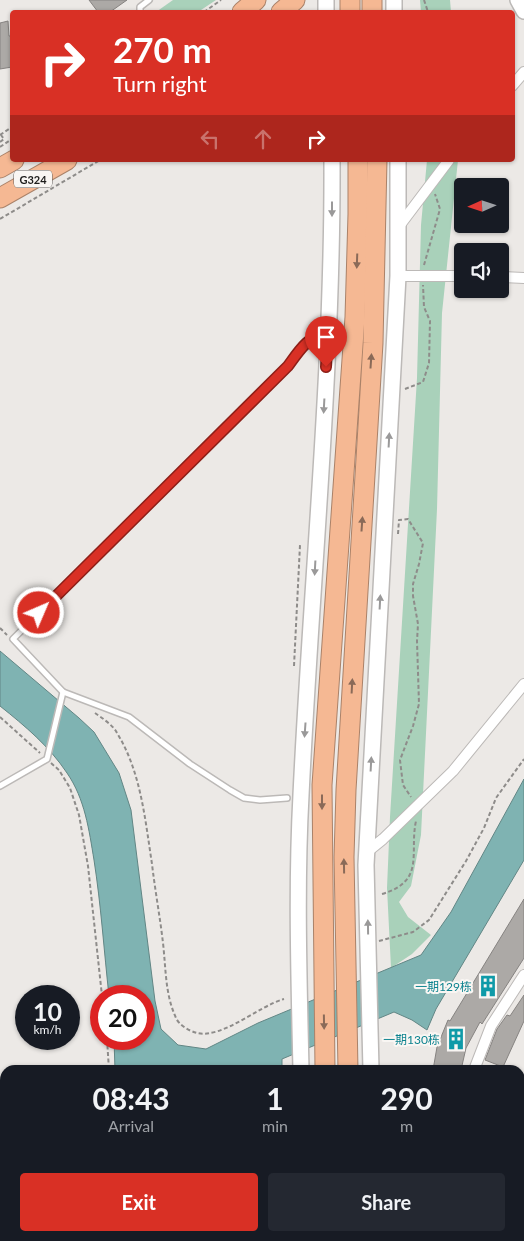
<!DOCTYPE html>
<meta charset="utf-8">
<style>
:root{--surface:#171b24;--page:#242831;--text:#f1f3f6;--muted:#9ea1a6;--accent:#d93025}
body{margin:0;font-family:Lato,"Noto Sans SC",sans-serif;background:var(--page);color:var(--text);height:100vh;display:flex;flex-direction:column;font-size:19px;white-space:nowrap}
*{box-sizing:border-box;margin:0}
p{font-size:16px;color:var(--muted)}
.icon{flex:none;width:28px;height:28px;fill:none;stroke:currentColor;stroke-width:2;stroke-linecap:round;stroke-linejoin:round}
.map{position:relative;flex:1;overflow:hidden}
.drawer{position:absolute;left:0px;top:1065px;width:525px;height:176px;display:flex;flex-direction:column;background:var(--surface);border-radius:15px 15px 0 0;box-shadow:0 1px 4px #0004}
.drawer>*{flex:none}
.banner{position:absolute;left:10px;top:10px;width:505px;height:152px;border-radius:5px;box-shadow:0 1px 4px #0004;background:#d93025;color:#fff;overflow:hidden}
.needle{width:32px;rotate:267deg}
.tools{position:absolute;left:454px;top:178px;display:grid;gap:10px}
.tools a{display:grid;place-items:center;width:55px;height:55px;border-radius:5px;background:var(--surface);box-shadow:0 1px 4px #0004;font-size:25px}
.speed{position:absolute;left:15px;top:985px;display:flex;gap:10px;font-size:25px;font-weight:700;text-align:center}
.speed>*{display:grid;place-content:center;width:65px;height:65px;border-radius:50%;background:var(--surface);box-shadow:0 1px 4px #0004;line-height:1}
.speed small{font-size:12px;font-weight:400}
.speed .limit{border:8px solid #d22;background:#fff;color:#111}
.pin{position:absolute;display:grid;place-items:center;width:42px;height:42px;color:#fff;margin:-51px -21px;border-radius:50% 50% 50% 0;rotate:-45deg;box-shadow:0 0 5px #0007}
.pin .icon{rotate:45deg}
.me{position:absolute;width:55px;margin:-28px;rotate:45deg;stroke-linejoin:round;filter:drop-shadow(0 0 4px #0008)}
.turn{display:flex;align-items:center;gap:18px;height:105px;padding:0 20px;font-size:22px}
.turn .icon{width:65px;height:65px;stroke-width:2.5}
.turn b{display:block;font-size:35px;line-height:42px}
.lanes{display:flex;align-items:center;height:48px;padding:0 20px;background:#0003;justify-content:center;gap:25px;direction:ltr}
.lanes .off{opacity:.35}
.eta{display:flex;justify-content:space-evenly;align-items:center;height:85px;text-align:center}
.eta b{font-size:30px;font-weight:700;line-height:35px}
.action{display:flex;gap:10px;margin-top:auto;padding:10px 20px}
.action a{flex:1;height:58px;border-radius:5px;background:var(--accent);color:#fff;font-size:20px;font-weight:700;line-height:58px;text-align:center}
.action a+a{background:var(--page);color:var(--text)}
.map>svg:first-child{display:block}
.green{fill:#a9d1ba}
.water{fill:#7fb3b2;stroke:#628685}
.building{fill:#aca9a6;stroke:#868381}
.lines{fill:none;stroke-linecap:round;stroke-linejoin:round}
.lane-casing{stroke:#bcb9b7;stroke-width:8}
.street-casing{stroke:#bcb9b7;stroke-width:12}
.secondary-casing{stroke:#bcb9b7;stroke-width:18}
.highway-casing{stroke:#aa8269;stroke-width:21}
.path{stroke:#8e8c8a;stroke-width:2;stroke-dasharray:4 2.5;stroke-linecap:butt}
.lane{stroke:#fff;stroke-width:5}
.street{stroke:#fff;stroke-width:10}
.secondary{stroke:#fff;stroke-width:15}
.highway{stroke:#f5b893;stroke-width:19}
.oneway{fill:#9a9999}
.oneway2{fill:#8a6a58}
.route-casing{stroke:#8d1f18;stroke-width:12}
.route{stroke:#d93025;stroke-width:9}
.labels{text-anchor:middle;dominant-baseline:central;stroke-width:4;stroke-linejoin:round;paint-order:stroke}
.shield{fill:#f9f6f3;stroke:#605e5c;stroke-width:1}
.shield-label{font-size:11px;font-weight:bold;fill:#1e1d1c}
.culture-label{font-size:12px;fill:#0d838f;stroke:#f9f6f3;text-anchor:end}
</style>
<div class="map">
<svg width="524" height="1241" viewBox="0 0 524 1241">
<rect width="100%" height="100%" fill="#ece9e6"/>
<g class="green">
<path d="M173 0H216L198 12H156Z"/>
<path d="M420 0H450L451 12H421Z"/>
<path d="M427 160H458L442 313 437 509 421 835 411 886 399 902 408 917 431 935 412 954 391 968 387 888 390 817 417 378 421 225Z"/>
</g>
<g class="water">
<path d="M0 651 79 718 94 732 119 773 131 810 155 1001 161 1029 178 1045 206 1049 258 1023 421 955 451 912 524 779V860L436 1009 427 1030 412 1020 394 1012 282 1059V1070H115L114 1039H144V996H109C104 951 101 905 94 860 89 830 85 799 67 773 49 746 25 726 0 706Z"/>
<path d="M5 1147V1236H18L19 1241H0V1150Z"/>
</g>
<g class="building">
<path d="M89 0H127L110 12H98Z"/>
<path d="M8 21 9 36H12V67L0 69V23Z"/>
<path d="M524 899V958L482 1024 480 1022 466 1048 461 1070H433L437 1047 448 1020 450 1021Z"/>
<path d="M524 995V1021L503 1067 485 1060 497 1029 507 1015 510 1016Z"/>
</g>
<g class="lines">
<g class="lane-casing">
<g id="lane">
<path d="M140 12V7L149 0"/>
<path d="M0 786 47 759 63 692"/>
<path d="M287 798 260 800 244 798 230 790 190 764 129 717 63 692 13 639 288 366 307 341 325 332"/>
</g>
</g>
<g class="street-casing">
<g id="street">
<path d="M512 86 524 72"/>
<path d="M400 225 449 160"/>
<path d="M398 276H462"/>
<path d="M500 277 524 278"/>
<path d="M367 852 383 839 453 771 524 684"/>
<path d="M474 1070 491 1026 524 975"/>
<path d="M479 1236 480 1241"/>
</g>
</g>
<g class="secondary-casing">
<g id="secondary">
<path d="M326 0V12"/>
<path d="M394 0V12"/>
<path d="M518 0 524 11"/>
<path d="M301 1070C299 979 296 887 301 795 311 584 333 372 332 160"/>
<path d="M371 1070 366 865 398 276V160"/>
<path d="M307 1236V1241"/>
<path d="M378 1236V1241"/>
</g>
</g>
<g class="highway-casing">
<g id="highway">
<path d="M350 0V12"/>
<path d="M372 0V12"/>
<path d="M242 12 256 0"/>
<path d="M281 12 295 0"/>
<path d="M0 168 14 160"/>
<path d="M0 198 67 160"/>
<path d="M325 1070 322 785 355 317 358 214V160"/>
<path d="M348 1070 344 857 346 790 373 343 377 160"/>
<path d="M333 1236V1241"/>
<path d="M368 1236V1241"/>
<path d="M319 1241V1236"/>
</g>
</g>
<g class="path">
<path d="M424 0 428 12"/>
<path d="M204 12 221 0"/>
<path d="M0 135 12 127"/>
<path d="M0 142 4 139 1 135"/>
<path d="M0 147 12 139"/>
<path d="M0 219 100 160"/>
<path d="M424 265 440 209 435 194"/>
<path d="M405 389 423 382 429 363 430 321 424 307 423 285"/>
<path d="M398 534 399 520 408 519 423 543 419 564 413 584V596L418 624 417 641 419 704 413 726 400 760 403 785 411 797"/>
<path d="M0 628 7 635"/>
<path d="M294 666 300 545"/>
<path d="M95 713C102 718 113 725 117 733 141 772 145 819 152 864 155 890 160 917 163 943 166 969 165 994 176 1018 179 1025 189 1031 197 1033 222 1039 259 1006 284 999"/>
<path d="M0 717 40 753"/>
<path d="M51 763 59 770 70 788 79 815 88 866 102 996"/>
<path d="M382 894C426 881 409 853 416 821"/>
<path d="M379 941 413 932 429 920 466 861 484 828 496 798 524 759"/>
<path d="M107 1039 109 1070"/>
</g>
<use href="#lane" class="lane"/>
<use href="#street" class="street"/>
<use href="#secondary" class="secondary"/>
<use href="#highway" class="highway"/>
</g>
<defs><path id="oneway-solid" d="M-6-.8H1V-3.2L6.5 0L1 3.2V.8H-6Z" transform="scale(1.25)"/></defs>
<g class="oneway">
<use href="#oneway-solid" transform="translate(332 209) rotate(90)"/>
<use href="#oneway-solid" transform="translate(324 406) rotate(93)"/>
<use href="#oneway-solid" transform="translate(389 440) rotate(-87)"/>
<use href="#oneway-solid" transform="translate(315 568) rotate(93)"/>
<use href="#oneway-solid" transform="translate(380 602) rotate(-87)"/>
<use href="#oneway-solid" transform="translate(305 730) rotate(94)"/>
<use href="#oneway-solid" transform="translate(371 764) rotate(-87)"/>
<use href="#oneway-solid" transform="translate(368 927) rotate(-91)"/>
</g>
<g class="oneway2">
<use href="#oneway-solid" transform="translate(357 261) rotate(92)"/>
<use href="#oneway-solid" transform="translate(371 361) rotate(-86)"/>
<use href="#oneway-solid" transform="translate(362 524) rotate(-86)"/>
<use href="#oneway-solid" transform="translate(352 686) rotate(-87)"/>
<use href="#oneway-solid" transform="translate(322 802) rotate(90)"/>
<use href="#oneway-solid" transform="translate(344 866) rotate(-91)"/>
<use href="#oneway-solid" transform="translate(324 1022) rotate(89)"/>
</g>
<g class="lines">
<g class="route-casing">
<path id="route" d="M39 613 288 366C301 348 307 338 328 331L326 367"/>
</g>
<use href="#route" class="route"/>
</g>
<defs>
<g id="building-bare" transform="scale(1.725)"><path d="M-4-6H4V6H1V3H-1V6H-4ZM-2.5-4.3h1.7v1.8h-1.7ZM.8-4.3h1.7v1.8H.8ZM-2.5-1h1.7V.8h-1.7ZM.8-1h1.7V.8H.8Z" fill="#0f9aa8" stroke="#f9f6f3" stroke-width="2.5" paint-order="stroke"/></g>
</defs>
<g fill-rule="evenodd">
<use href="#building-bare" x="488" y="986"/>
<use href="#building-bare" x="456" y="1039"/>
</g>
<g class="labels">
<rect class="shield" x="14" y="170.5" width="38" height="17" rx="4"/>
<g class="shield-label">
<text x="33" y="179">G324</text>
</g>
<g class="culture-label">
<text x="472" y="986">一期129栋</text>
<text x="440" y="1039">一期130栋</text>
</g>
</g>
</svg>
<div class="tools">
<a><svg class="needle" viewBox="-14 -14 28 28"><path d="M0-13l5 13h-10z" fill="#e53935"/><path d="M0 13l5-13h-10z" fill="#9ea1a6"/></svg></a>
<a><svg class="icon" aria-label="sound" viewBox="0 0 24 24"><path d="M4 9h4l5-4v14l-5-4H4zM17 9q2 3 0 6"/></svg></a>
</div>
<div class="speed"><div>10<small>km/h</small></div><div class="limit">20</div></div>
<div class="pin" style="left:326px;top:367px;background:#d93025"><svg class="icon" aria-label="arrive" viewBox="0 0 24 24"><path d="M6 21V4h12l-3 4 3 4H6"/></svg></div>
<svg class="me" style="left:39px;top:613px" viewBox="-20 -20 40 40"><circle r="17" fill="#d93025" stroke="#fff" stroke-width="3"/><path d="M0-11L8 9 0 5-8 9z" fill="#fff"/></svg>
<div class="banner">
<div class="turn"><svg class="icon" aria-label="right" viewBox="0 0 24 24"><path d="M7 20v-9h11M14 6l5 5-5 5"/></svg><div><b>270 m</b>Turn right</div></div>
<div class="lanes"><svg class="icon off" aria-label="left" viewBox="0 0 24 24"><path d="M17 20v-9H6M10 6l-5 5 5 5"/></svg><svg class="icon off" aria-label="ahead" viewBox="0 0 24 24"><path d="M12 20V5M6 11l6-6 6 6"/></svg><svg class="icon" aria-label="right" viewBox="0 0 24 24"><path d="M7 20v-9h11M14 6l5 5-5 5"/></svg></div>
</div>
<section class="drawer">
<div class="eta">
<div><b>08:43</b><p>Arrival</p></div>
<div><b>1</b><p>min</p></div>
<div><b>290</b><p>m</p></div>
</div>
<div class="action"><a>Exit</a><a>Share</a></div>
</section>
</div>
